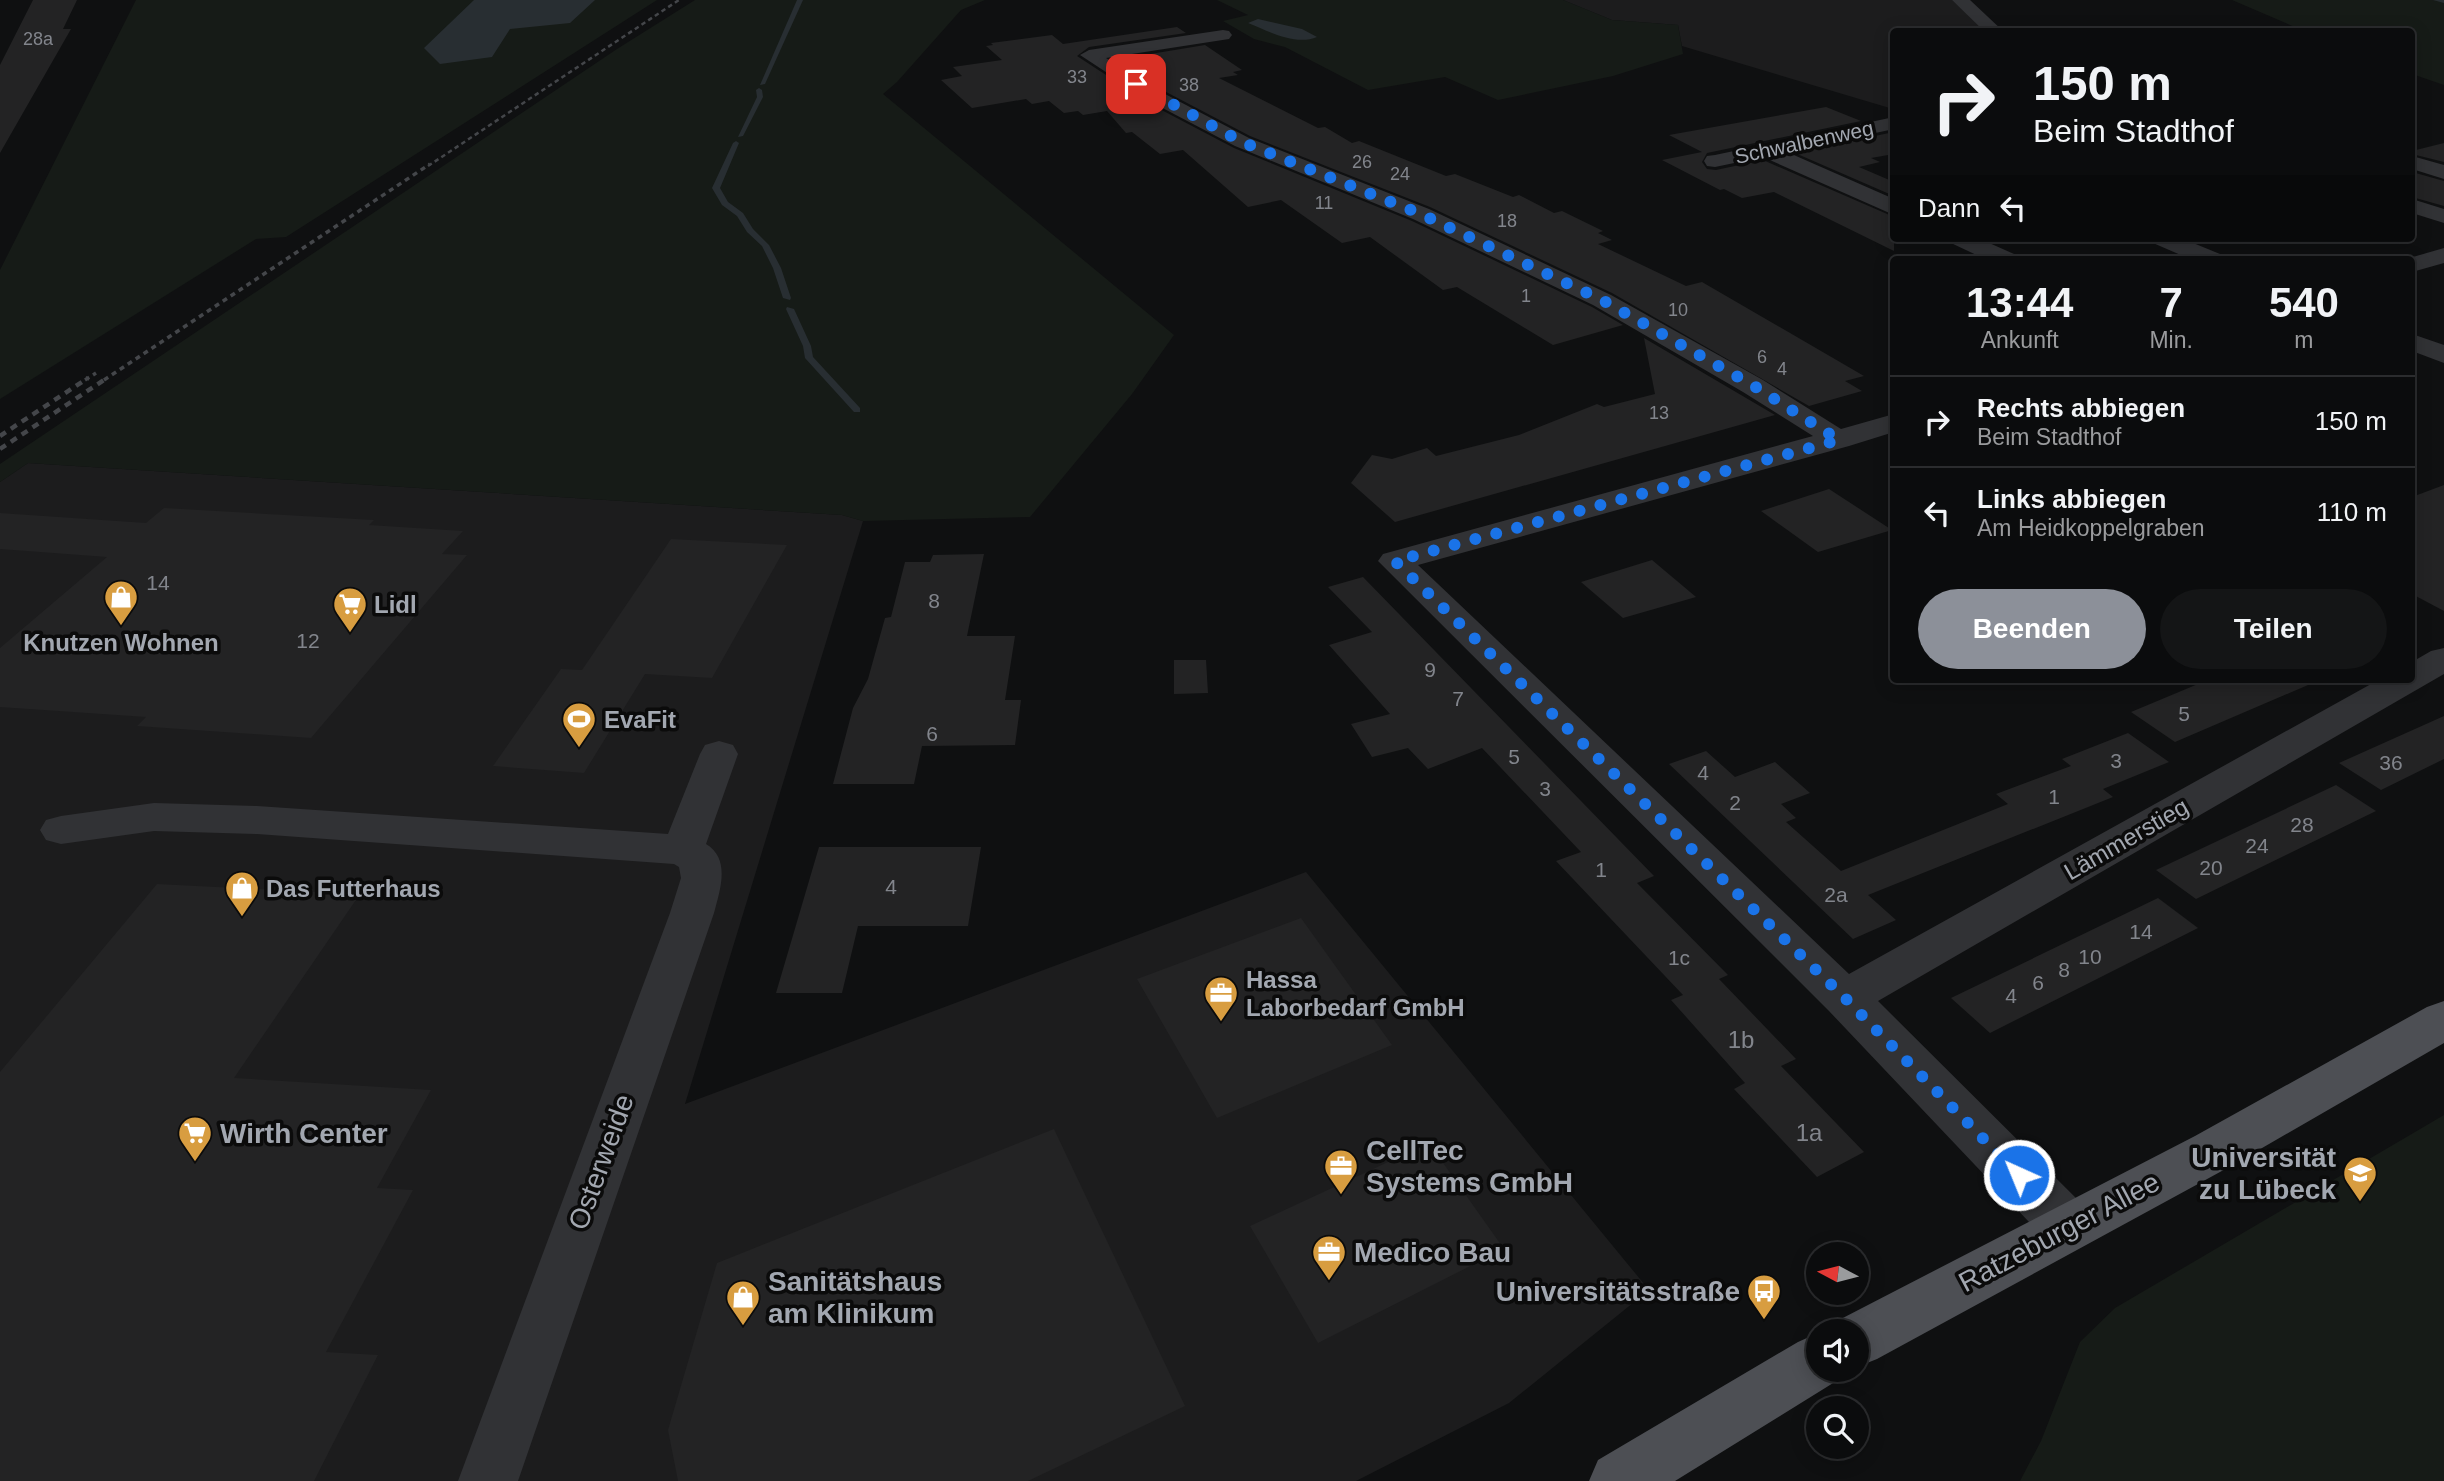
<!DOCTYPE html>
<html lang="de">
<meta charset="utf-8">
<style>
:root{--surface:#0b0c0d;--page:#141516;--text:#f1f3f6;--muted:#9a9b9d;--line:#2b2c2e;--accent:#8c9099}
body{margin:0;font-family:Arial,sans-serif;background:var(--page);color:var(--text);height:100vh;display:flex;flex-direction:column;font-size:26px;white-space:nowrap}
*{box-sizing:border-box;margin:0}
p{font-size:23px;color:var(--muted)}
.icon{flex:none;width:38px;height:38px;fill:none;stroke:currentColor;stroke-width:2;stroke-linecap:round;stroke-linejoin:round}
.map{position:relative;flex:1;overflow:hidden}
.drawer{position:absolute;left:1890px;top:256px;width:525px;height:427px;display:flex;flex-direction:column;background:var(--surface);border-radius:7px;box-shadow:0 4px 18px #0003,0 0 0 2px var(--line)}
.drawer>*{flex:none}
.banner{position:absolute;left:1890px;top:28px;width:525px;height:214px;border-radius:7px;box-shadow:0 4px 18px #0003,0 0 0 2px var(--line);background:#0b0c0d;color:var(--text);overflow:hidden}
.needle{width:46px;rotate:277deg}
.controls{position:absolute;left:1806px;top:1242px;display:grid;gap:14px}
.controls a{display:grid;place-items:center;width:63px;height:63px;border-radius:50%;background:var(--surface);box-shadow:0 4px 18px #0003,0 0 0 2px var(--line);font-size:35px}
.pin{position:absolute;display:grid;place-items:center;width:60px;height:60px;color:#fff;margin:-30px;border-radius:14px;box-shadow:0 4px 10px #0006}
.me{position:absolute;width:77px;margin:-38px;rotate:316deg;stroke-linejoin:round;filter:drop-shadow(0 0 5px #0008)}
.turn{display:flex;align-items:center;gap:24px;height:147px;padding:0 28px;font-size:32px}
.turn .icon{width:91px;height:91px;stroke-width:2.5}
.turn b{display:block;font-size:49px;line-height:60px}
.then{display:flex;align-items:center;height:66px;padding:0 28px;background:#0003;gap:14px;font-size:26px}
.eta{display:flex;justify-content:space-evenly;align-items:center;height:119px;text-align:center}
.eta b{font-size:42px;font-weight:700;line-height:49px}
.button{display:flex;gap:14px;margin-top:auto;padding:14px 28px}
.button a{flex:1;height:80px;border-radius:42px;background:var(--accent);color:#fff;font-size:28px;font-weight:700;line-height:80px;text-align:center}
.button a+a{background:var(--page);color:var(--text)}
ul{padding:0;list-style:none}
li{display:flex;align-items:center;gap:21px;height:91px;padding:0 28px;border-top:2px solid var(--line)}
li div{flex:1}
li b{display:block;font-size:26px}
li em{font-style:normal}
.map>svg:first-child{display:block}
.built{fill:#1c1c1d}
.green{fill:#161b17}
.water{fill:#282e32}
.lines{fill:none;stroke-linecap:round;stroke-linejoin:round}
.stream{fill:#282e32;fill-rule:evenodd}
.building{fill:#232324}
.minor{fill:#313235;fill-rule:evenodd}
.major{fill:#4d4f54;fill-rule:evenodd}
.rail-far2{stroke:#44464a;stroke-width:2.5;stroke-dasharray:4.5 3.5;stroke-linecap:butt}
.rail-far1{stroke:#44464a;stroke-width:3.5;stroke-dasharray:5 4.5;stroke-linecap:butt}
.rail{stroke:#44464a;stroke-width:4.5;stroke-dasharray:7 6;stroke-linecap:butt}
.route{stroke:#1a73e8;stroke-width:12;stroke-dasharray:0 21.6}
.labels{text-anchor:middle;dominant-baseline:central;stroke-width:7;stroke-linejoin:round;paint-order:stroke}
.far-number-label{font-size:18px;fill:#82858c}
.far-street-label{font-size:21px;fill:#a2a7b0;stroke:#0b0b0b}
.number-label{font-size:21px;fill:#82858c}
.poi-label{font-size:24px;font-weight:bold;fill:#a2a7b0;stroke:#0b0b0b;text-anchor:start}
.street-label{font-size:24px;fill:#a2a7b0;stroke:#0b0b0b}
.near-number-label{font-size:24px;fill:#82858c}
.near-poi-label{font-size:28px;font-weight:bold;fill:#a2a7b0;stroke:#0b0b0b;text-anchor:start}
.near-street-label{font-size:28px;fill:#a2a7b0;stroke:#0b0b0b}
</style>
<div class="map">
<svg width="2444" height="1481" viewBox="0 0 2444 1481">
<rect width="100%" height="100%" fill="#0f1011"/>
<g class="built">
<path d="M1563 0H1952L1988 31 1894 32 1893 109 1682 46 1678 25 1612 20Z"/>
<path d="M28 463 842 515 863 521 685 1104 1306 872 1649 1290 1509 1403 1356 1481H0V482Z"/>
</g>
<g class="green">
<path d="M136 0H657L286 237 256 239 0 399V270Z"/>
<path d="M695 0H985L961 10 897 82 883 94 1174 335 1132 394 1030 517 863 521 842 515 28 463 0 482V464L617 49Z"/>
<path d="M1217 0H1563L1612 20 1678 25 1683 54 1613 76 1498 100 1445 77 1368 90 1285 47 1254 39 1223 21 1248 15Z"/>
<path d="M2232 0H2444V85L2412 74V32L2304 31Z"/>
<path d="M2444 1115V1481H2020L2041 1441 2080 1342 2115 1308Z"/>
</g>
<g class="water">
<path d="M474 0H595L570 23 510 29 492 57 440 64 424 48Z"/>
<path d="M1258 19 1302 29 1317 37C1295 46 1268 31 1248 23Z"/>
</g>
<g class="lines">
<g class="stream">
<path d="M797 0H803L765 84 760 85Z"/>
<path d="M2433 0H2444V3Z"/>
<path d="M759 88 762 90 763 97 743 136 738 137 757 97 756 90Z"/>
<path d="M736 141 739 143 720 188 728 202 743 213 753 229 769 245 781 268 791 298 790 300 783 298 773 268 762 246 747 232 737 216 722 205 712 188 733 143Z"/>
<path d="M787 307 794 309 811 346 813 357 860 408V412H854L805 358 803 346 786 309Z"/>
</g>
</g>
<g class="building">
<path d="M33 0H77L63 29H71L0 153V65Z"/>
<path d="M1177 27 1186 33 1089 47 1077 56 1152 105 1234 148 1412 221 1592 307 1623 325 1553 345 1457 287 1443 290 1370 237 1342 243 1281 200 1248 207 1183 150 1160 154 1132 132 1126 133 1107 111 1083 115 1078 111 1064 113 1049 101 1032 104 1026 99 972 108 941 80 962 76 953 67 1002 60 986 46 993 45 991 43 1052 35 1063 44Z"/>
<path d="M1205 45 1242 70 1233 72 1238 75 1219 78 1318 128 1325 127 1352 143 1359 141 1446 176 1455 174 1513 197 1519 195 1554 213 1562 211 1603 231 1598 233 1612 240 1598 244 1686 286 1702 282 1864 376 1845 381 1862 391 1809 406 1612 293 1430 207 1250 136 1168 93 1114 60Z"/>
<path d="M1826 107 1861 121 1707 153 1702 162 1707 169 1716 170 1763 160 1894 217V251L1774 192 1742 198 1724 189 1720 190 1662 160 1702 152 1669 135Z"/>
<path d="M1889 133 1894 135V154L1871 158 1880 162 1859 167 1894 182V196L1795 153Z"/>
<path d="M2444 143V162L2412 154V151Z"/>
<path d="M2412 172 2444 181V206L2412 197Z"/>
<path d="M1644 338 1775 415 1395 522 1351 483 1372 455 1392 459 1427 448 1436 456 1519 435 1597 404 1604 407 1655 394Z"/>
<path d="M2444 485V611L2412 594V497Z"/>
<path d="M1829 489 1892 530 1818 552 1761 511Z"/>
<path d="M164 508 374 520 369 525 463 531 442 554 467 555 311 738 137 726 146 717 0 707V648L107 557 0 549V513L146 523Z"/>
<path d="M671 539 787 545 712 678 645 674 584 773 493 766 561 669 582 670Z"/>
<path d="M984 554 967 636H1015L1005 700H1021L1015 745 922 746 914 784H833L853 708 868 679 885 618 891 617 905 562H930L933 555Z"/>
<path d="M1652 560 1696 597 1623 618 1581 582Z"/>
<path d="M1363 577 1654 876 1637 883 1728 975 1719 979 1796 1059 1781 1066 1864 1152 1817 1177 1734 1089 1745 1083 1671 1000 1683 995 1556 861 1581 852 1482 748 1428 769 1408 748 1372 757 1351 724 1390 714 1329 645 1372 632 1328 587Z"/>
<path d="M1174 660H1206L1208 693 1174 694Z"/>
<path d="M2210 679H2322L2175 742 2131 712Z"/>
<path d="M2444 716V759L2381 790 2339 763Z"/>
<path d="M2128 733 2169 762 2103 789 2113 797 1868 895 1896 920 1853 939 1669 764 1706 751 1735 777 1775 762 1810 793 1781 804 1796 818 1786 822 1841 871 2008 804 1996 794 2071 766 2062 759Z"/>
<path d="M2336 785 2376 811 2196 899 2156 870Z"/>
<path d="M819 847H981L968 926H858L842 993H776Z"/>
<path d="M157 884 360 894 234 1078 431 1090 377 1188 413 1190 326 1352 378 1355 314 1481H0V1072Z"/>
<path d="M2158 898 2198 928 1990 1033 1951 998Z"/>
<path d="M1301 918 1392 1045 1217 1118 1137 979Z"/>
<path d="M1054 1129 1185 1406 1028 1481H678L668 1430 717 1263Z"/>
<path d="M1429 1143 1504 1249 1318 1343 1250 1226Z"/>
</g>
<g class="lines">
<g class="minor">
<path d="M1952 0H1970L2004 32H1985Z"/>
<path d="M1223 30 1229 31 1232 35 1229 39 1106 58 1167 95 1249 138 1429 209 1611 295 1763 380 1841 429 1894 414V432L1849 446 1418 565 1849 974 2380 679H2412V662L2431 651 2444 648V674L1878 1001 2087 1209 2094 1226 2087 1243 2068 1250 2049 1243 1829 1011 1378 561 1383 554 1813 436 1743 392 1593 305 1413 219 1235 146 1153 103 1080 55 1089 50Z"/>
<path d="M1894 117V129L1787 152 1894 199V215L1763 157 1715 167 1707 166 1704 161 1707 156 1715 155Z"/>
<path d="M2412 156 2444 165V179L2412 169Z"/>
<path d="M2412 199 2444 209V223L2412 213Z"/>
<path d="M1947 238H1978L2014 254 2017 259H1985L1951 243Z"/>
<path d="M2149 238H2181L2220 254 2223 259H2190L2153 243Z"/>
<path d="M2444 248V263L2412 272V259H2406Z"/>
<path d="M2412 334 2444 345V363L2412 351Z"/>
<path d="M719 741 733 745 738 754 706 844C731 859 720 890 714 913L518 1481H458L670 913 681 878 679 867 674 864 257 834 154 831 61 844 46 840 40 830 46 820 61 816 154 803 257 806 668 834 700 754 705 745Z"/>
</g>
<g class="major">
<path d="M2444 1001V1043L2231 1166 1877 1359 1857 1367V1332H1832L1837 1321 2195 1136 2427 1007Z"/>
<path d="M1818 1333V1370H1842L1838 1380 1675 1481H1589L1598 1460 1798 1342Z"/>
</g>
<path class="rail-far2" d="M428 166 679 0"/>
<g class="rail-far1">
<path d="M85 380 96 373"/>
<path d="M104 380 430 164"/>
</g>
<g class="rail">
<path d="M0 436 88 378"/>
<path d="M0 449 107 378"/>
</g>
</g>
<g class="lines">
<path class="route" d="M1136 84 1242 142 1421 214 1602 300 1754 386 1839 440 1395 561 1845 998 2019 1175"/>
</g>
<defs>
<g id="shop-pin" transform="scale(1.75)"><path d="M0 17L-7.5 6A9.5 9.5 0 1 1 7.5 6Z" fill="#d89d40" stroke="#0b0b0b"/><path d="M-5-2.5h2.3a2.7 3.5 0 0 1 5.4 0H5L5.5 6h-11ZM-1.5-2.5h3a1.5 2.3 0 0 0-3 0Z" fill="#fff"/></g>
<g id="supermarket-pin" transform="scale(1.75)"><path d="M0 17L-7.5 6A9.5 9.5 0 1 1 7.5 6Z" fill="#d89d40" stroke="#0b0b0b"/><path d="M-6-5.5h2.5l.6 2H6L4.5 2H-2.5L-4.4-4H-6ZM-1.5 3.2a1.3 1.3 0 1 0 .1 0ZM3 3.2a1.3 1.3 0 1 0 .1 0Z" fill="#fff"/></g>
<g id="stadium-pin" transform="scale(1.75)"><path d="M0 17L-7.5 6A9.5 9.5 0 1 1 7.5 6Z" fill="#d89d40" stroke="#0b0b0b"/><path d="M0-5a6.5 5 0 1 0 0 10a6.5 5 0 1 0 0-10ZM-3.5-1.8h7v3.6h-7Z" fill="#fff"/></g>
<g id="office-pin" transform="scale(1.75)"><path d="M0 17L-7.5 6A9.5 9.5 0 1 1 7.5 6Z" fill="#d89d40" stroke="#0b0b0b"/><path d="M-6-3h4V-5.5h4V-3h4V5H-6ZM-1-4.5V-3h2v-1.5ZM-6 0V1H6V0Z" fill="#fff"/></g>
<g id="university-pin" transform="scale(1.75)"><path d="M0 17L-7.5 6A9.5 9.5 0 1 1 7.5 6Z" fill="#d89d40" stroke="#0b0b0b"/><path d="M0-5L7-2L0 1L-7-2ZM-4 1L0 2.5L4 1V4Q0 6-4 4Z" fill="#fff"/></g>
<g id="bus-pin" transform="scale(1.75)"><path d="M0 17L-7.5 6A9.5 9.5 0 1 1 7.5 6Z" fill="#d89d40" stroke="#0b0b0b"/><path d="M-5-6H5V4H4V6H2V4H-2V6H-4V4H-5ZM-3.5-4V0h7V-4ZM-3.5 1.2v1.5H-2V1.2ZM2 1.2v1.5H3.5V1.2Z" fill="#fff"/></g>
</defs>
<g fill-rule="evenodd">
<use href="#shop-pin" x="121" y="597"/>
<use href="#supermarket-pin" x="350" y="604"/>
<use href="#stadium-pin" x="579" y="719"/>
<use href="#shop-pin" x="242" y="888"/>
<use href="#office-pin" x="1221" y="993"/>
<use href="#supermarket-pin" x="195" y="1133"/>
<use href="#office-pin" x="1341" y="1166"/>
<use href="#university-pin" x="2360" y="1173"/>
<use href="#office-pin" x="1329" y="1252"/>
<use href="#bus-pin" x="1764" y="1291"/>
<use href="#shop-pin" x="743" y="1297"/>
</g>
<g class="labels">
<g class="far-number-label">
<text x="38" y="39">28a</text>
<text x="1077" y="77">33</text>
<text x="1189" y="85">38</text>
<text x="1362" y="162">26</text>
<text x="1400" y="174">24</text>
<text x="1324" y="203">11</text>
<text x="1507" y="221">18</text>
<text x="1526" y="296">1</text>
<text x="1678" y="310">10</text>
<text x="1762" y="357">6</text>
<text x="1782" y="369">4</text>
<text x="1659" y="413">13</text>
</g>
<g class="far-street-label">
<text transform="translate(1804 142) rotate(-12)">Schwalbenweg</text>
</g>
<g class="number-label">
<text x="158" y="582">14</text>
<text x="934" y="600">8</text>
<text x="308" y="640">12</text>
<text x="1430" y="669">9</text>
<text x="1458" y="698">7</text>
<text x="2184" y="713">5</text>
<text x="932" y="733">6</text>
<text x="1514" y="756">5</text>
<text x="2116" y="760">3</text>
<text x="2391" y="762">36</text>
<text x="1703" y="772">4</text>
<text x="1545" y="788">3</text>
<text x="2054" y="796">1</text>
<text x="1735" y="802">2</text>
<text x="2302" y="824">28</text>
<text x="2257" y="845">24</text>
<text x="2211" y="867">20</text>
<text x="1601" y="869">1</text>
<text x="891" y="886">4</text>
<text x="1836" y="894">2a</text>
<text x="2141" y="931">14</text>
<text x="2090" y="956">10</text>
<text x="1679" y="957">1c</text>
<text x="2064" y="969">8</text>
<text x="2038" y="982">6</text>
<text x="2011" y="995">4</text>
</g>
<g class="poi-label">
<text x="374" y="604">Lidl</text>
<text x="121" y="642" text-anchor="middle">Knutzen Wohnen</text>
<text x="604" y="719">EvaFit</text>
<text x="266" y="888">Das Futterhaus</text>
<text x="1246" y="979">Hassa<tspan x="1246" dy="28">Laborbedarf GmbH</tspan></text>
</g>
<g class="street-label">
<text transform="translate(2126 839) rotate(-30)">Lämmerstieg</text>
</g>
<g class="near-number-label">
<text x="1741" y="1039">1b</text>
<text x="1809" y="1132">1a</text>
</g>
<g class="near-poi-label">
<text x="220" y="1133">Wirth Center</text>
<text x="1366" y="1150">CellTec<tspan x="1366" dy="32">Systems GmbH</tspan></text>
<text x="2336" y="1157" text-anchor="end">Universität<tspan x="2336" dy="32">zu Lübeck</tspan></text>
<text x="1354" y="1252">Medico Bau</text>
<text x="768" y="1281">Sanitätshaus<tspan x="768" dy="32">am Klinikum</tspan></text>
<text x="1740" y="1291" text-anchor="end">Universitätsstraße</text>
</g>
<g class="near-street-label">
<text transform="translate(601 1162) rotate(-70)">Osterweide</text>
<text transform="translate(2059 1232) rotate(-28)">Ratzeburger Allee</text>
</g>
</g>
</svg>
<div class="controls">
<a><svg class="needle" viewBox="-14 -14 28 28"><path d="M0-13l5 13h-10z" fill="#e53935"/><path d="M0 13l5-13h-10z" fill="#9a9b9d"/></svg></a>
<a><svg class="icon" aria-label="sound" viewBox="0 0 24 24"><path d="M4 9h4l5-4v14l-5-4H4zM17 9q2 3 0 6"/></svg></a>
<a><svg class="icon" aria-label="search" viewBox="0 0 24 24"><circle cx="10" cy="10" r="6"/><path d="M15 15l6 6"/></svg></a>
</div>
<div class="pin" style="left:1136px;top:84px;background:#d93025"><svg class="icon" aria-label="arrive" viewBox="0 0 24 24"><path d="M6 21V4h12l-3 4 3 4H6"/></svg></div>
<svg class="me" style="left:2019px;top:1175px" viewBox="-20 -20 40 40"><circle r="17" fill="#1a73e8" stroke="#fff" stroke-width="3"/><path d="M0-11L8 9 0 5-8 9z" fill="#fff"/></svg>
<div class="banner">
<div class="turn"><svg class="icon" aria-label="right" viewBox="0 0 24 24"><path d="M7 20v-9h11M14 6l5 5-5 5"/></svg><div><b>150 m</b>Beim Stadthof</div></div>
<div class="then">Dann<svg class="icon" aria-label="left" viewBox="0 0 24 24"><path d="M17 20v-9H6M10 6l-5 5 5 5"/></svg></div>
</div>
<section class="drawer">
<div class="eta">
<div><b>13:44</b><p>Ankunft</p></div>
<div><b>7</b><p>Min.</p></div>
<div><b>540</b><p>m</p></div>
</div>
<ul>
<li><svg class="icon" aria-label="right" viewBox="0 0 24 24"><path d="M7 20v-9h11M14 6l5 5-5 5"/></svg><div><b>Rechts abbiegen</b><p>Beim Stadthof</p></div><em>150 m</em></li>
<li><svg class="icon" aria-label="left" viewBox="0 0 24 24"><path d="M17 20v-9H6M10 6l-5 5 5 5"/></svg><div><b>Links abbiegen</b><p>Am Heidkoppelgraben</p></div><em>110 m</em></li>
</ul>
<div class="button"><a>Beenden</a><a>Teilen</a></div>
</section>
</div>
